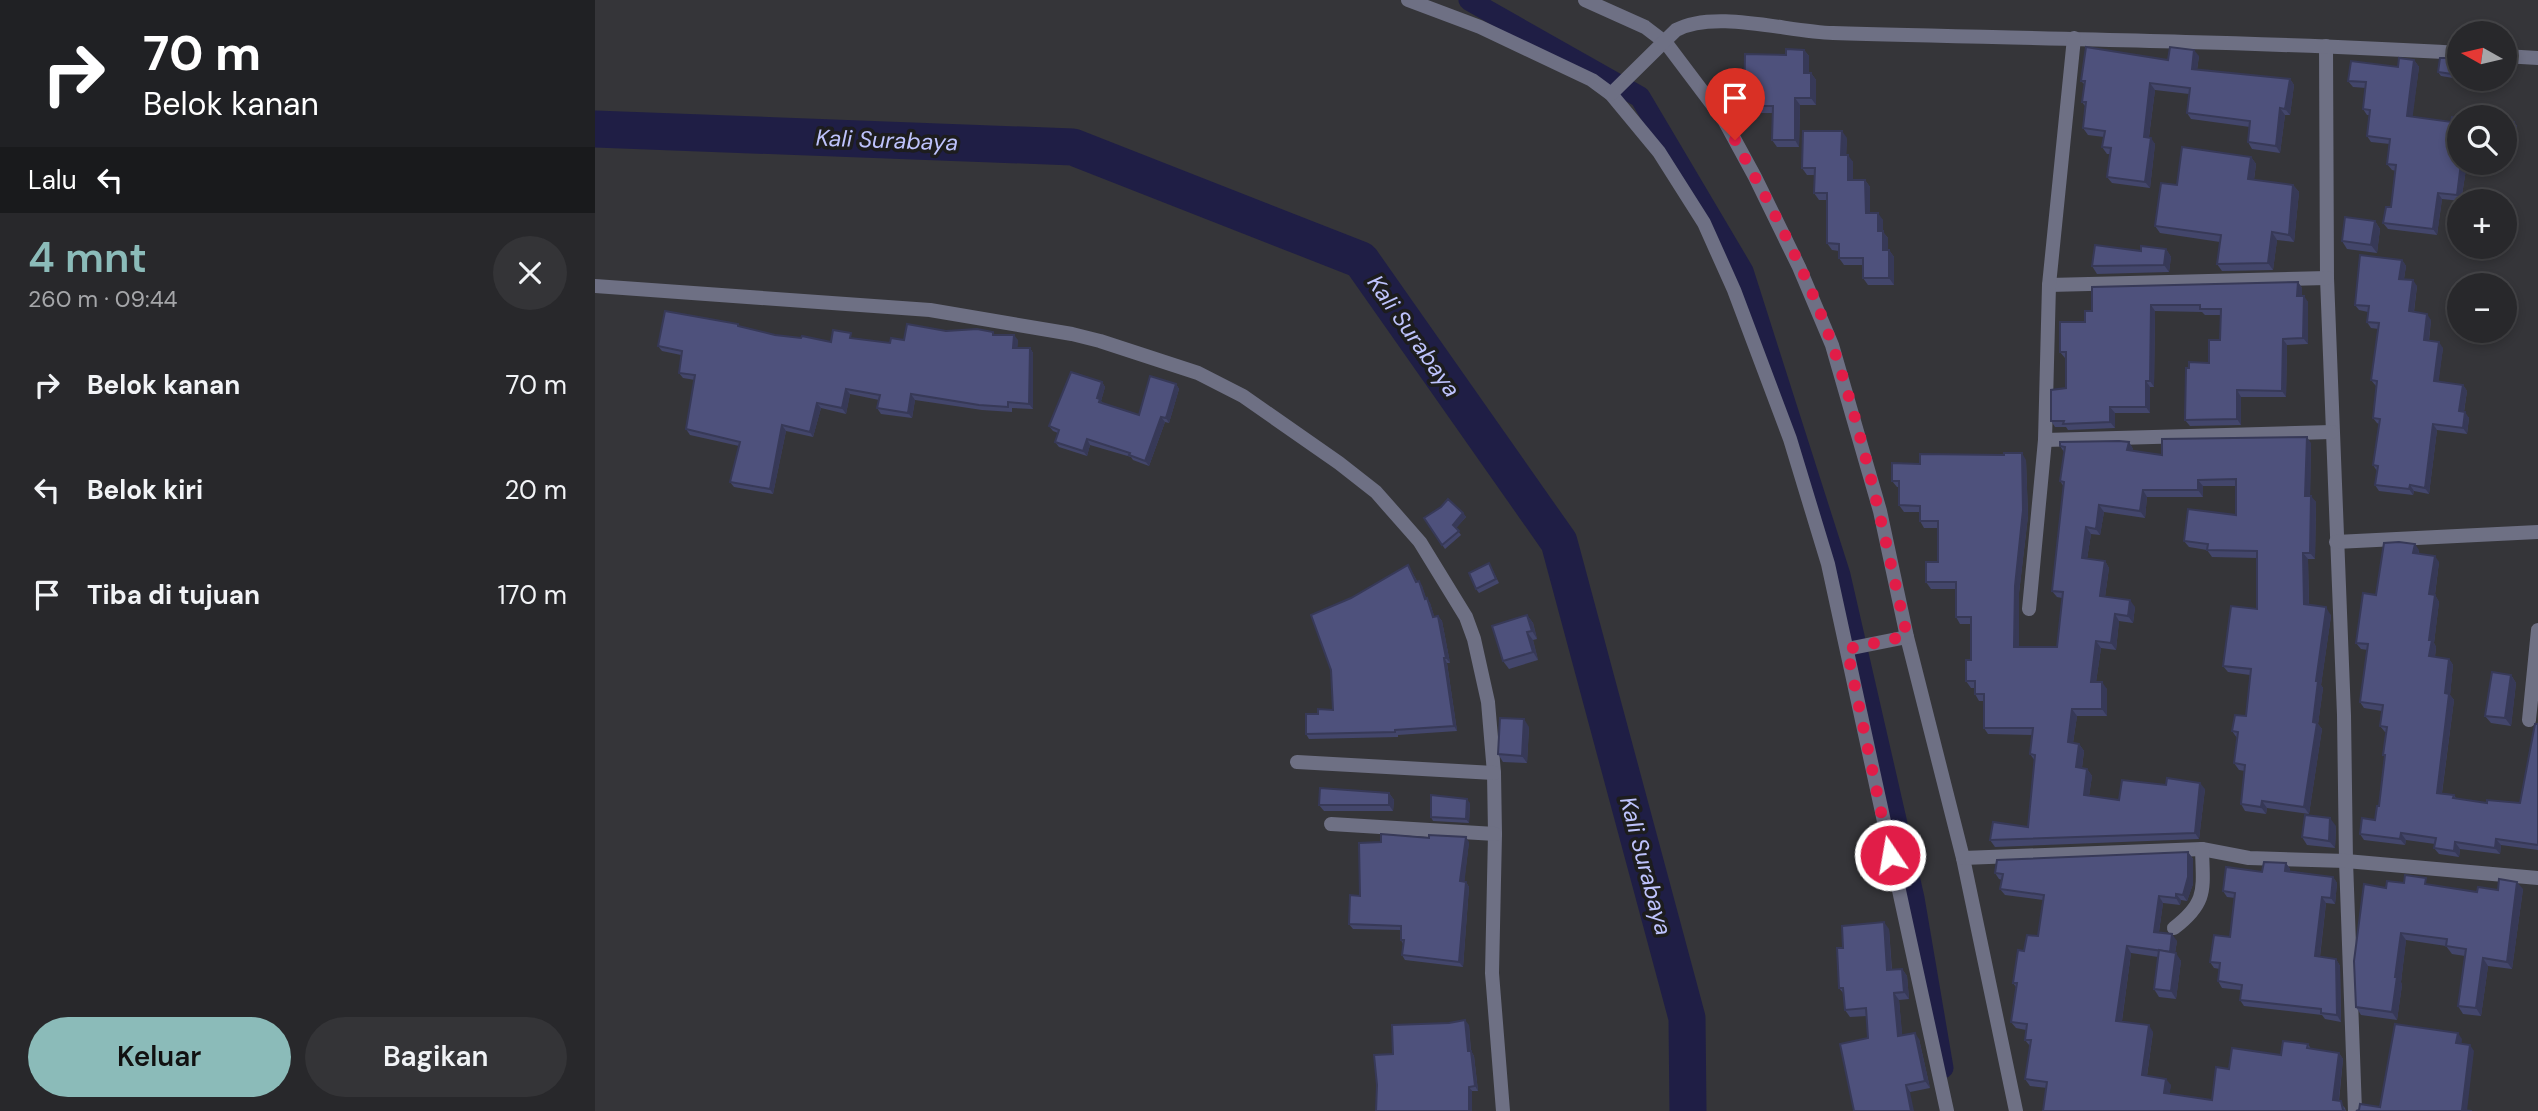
<!DOCTYPE html>
<html lang="id">
<meta charset="utf-8">
<style>
:root{--surface:#28282b;--page:#343437;--text:#f1f3f6;--muted:#a5a6a9;--line:#444447;--accent:#8bbbb9}
body{margin:0;font-family:"DM Sans",sans-serif;background:var(--page);color:var(--text);height:100vh;display:flex;flex-direction:column;font-size:26px;white-space:nowrap}
*{box-sizing:border-box;margin:0}
p{font-size:23px;color:var(--muted)}
.icon{flex:none;width:38px;height:38px;fill:none;stroke:currentColor;stroke-width:2;stroke-linecap:round;stroke-linejoin:round}
.map{position:relative;flex:1;overflow:hidden}
.panel{display:flex;flex-direction:column;background:var(--surface);width:595px}
.panel>*{flex:none}
.guide{background:#202124;color:#fff;overflow:hidden}
.needle{width:46px;rotate:278deg}
.fabs{position:absolute;left:1852px;top:21px;display:grid;gap:14px}
.fabs a{display:grid;place-items:center;width:70px;height:70px;border-radius:50%;background:var(--surface);box-shadow:0 4px 10px #0003,0 0 0 2px var(--line);font-size:35px}
.pin{position:absolute;display:grid;place-items:center;width:60px;height:60px;color:#fff;margin:-72px -30px;border-radius:50% 50% 50% 0;rotate:-45deg;box-shadow:0 0 7px #0007}
.pin .icon{rotate:45deg}
.me{position:absolute;width:77px;margin:-38px;rotate:348deg;stroke-linejoin:round;filter:drop-shadow(0 0 5px #0008)}
.turn{display:flex;align-items:center;gap:24px;height:147px;padding:0 28px;font-size:32px}
.turn .icon{width:91px;height:91px;stroke-width:2.5}
.turn b{display:block;font-size:49px;line-height:60px}
.then{display:flex;align-items:center;height:66px;padding:0 28px;background:#0003;gap:14px;font-size:26px}
.round{display:grid;place-items:center;flex:none;width:74px;height:74px;border-radius:37px;background:var(--page)}
.headline{display:flex;align-items:center;justify-content:space-between;height:119px;padding:0 28px}
h1{font-size:42px;font-weight:600;line-height:52px;color:var(--accent)}
.button{display:flex;gap:14px;margin-top:auto;padding:14px 28px}
.button a{flex:1;height:80px;border-radius:42px;background:var(--accent);color:#111;font-size:28px;font-weight:600;line-height:80px;text-align:center}
.button a+a{background:var(--page);color:var(--text)}
ul{padding:0;list-style:none}
li{display:flex;align-items:center;gap:21px;height:105px;padding:0 28px}
li div{flex:1}
li b{display:block;font-size:26px}
li em{font-style:normal}
main{display:flex;flex:1;min-height:0}
.map>svg:first-child{display:block}
.lines{fill:none;stroke-linecap:round;stroke-linejoin:round}
.canal{stroke:#1f1e45;stroke-width:21}
.river{stroke:#1f1e45;stroke-width:37}
.minor{stroke:#6e7084;stroke-width:14}
.wall{fill:#43466b}
.shaded-wall{fill:#373957}
.building{fill:#4e517c;stroke:#373957;stroke-width:2}
.route{stroke:#e11d48;stroke-width:12;stroke-dasharray:0 21.6}
.labels{text-anchor:middle;dominant-baseline:central;stroke-width:7;stroke-linejoin:round;paint-order:stroke}
.water-label{font-size:23px;font-style:italic;fill:#bec3fc;stroke:#1d1d1e}
</style>
<main>
<section class="panel">
<div class="guide">
<div class="turn"><svg class="icon" aria-label="right" viewBox="0 0 24 24"><path d="M7 20v-9h11M14 6l5 5-5 5"/></svg><div><b>70 m</b>Belok kanan</div></div>
<div class="then">Lalu<svg class="icon" aria-label="left" viewBox="0 0 24 24"><path d="M17 20v-9H6M10 6l-5 5 5 5"/></svg></div>
</div>
<div class="headline"><div><h1>4 mnt</h1><p>260 m · 09:44</p></div><a class="round"><svg class="icon" aria-label="close" viewBox="0 0 24 24"><path d="M6 6l12 12M18 6L6 18"/></svg></a></div>
<ul>
<li><svg class="icon" aria-label="right" viewBox="0 0 24 24"><path d="M7 20v-9h11M14 6l5 5-5 5"/></svg><div><b>Belok kanan</b></div><em>70 m</em></li>
<li><svg class="icon" aria-label="left" viewBox="0 0 24 24"><path d="M17 20v-9H6M10 6l-5 5 5 5"/></svg><div><b>Belok kiri</b></div><em>20 m</em></li>
<li><svg class="icon" aria-label="arrive" viewBox="0 0 24 24"><path d="M6 21V4h12l-3 4 3 4H6"/></svg><div><b>Tiba di tujuan</b></div><em>170 m</em></li>
</ul>
<div class="button"><a>Keluar</a><a>Bagikan</a></div>
</section>
<div class="map">
<svg width="1943" height="1111" viewBox="0 0 1943 1111">
<rect width="100%" height="100%" fill="#353539"/>
<g class="lines">
<path class="canal" d="M874 0 1045 97 1148 271 1245 575 1319 898 1348 1068"/>
<path class="river" d="M0 129 478 147 766 260 964 542 1092 1018 1093 1111"/>
<g class="minor">
<path d="M813 0 885 27 997 80 1016 94 1064 152 1109 223 1139 290 1195 439 1233 564 1352 1111"/>
<path d="M990 0 1050 27 1071 43 1129 120 1160 177 1204 267 1237 345 1285 511 1312 637 1368 858 1421 1111"/>
<path d="M1731 46 1732 278 1749 715 1751 861 1760 1111"/>
<path d="M1909 56 1943 58"/>
<path d="M1016 94 1081 30C1120 9 1193 32 1238 33 1447 39 1655 41 1864 53"/>
<path d="M1454 285 1732 278"/>
<path d="M0 286 335 310 477 334 505 341 603 373 648 396 744 463 781 492 825 542 871 617 879 639 893 702 899 773 900 834 897 973 908 1111"/>
<path d="M1450 440 1737 432"/>
<path d="M1741 542 1943 532"/>
<path d="M1434 609 1450 440 1454 285 1479 38"/>
<path d="M1252 649 1312 637"/>
<path d="M1934 720 1943 630"/>
<path d="M702 762 899 773"/>
<path d="M736 824 900 834"/>
<path d="M1368 858 1607 849 1654 858 1751 861 1943 878"/>
<path d="M1579 928C1613 902 1608 889 1607 849"/>
</g>
</g>
<g class="wall">
<path d="M1209 50 1214 56V73H1216L1221 80V105H1205L1204 147H1182L1177 140 1178 113H1154L1149 106 1191 55Z"/>
<path d="M1604 56 1602 70 1695 79 1699 85 1695 115H1690L1685 153 1657 149 1653 142 1655 127 1596 119 1592 113 1594 94 1560 90 1554 137 1560 144 1555 188 1517 183 1512 177 1515 154H1512L1507 147 1509 137 1493 135 1488 128 1490 106 1487 102 1490 85 1486 81 1573 60Z"/>
<path d="M1864 58V79L1846 76 1843 72Z"/>
<path d="M1819 60 1824 67 1817 117 1864 163H1872L1866 201 1847 199 1842 235 1793 229 1788 223 1796 207 1801 171 1797 170 1792 164 1795 144 1776 142 1772 136 1775 115H1772L1768 109 1771 88 1758 87 1753 81 1803 67Z"/>
<path d="M1909 121 1919 122 1922 126 1920 142 1909 140Z"/>
<path d="M1252 138 1251 155 1258 162V180H1270L1275 187V213L1288 220V232L1293 238V250H1294L1299 257V285H1273L1268 278V265H1249L1244 258V251L1237 250 1232 243V200H1224L1219 193 1220 175H1212L1207 168Z"/>
<path d="M1656 157 1661 164 1659 180 1698 185 1704 192 1699 242 1682 240 1678 270 1627 271 1622 264 1625 242 1565 233 1560 226 1582 185Z"/>
<path d="M1780 221 1785 229 1782 253 1752 249 1747 241Z"/>
<path d="M1571 249 1576 257 1574 272 1502 274 1497 266 1546 251Z"/>
<path d="M1807 260 1811 266 1809 279 1822 286 1819 312 1836 320 1834 341 1848 348 1843 382 1868 385 1872 391 1869 412 1874 418 1872 434 1842 430 1834 494 1819 491 1818 495 1784 491 1780 485 1782 471 1778 465 1784 424 1782 423 1778 418 1781 386 1776 380 1784 329 1776 328 1772 322 1773 312 1764 310 1760 305Z"/>
<path d="M1703 282 1707 288V296L1713 302V344L1692 345 1691 397H1646V425L1595 426 1590 420 1594 368 1614 363 1625 340 1626 315H1610L1607 312 1560 311 1559 387H1555V413H1520V428L1473 430 1471 427H1460L1456 421 1471 388V358H1470L1465 352 1490 322 1497 311Z"/>
<path d="M145 327 180 335 236 342 259 338 295 343 351 331 398 332 400 335 423 340 422 348H435L438 353V409L417 408V412L387 410 320 400 317 418 286 414 282 408 284 400 255 394 251 414 226 408 218 437 191 431 178 494 139 487 135 482 144 446 95 435 91 429 100 380 88 378 84 373 86 355 67 351 63 346Z"/>
<path d="M507 382 510 387 506 401 508 403 544 415 581 384 584 389 574 423 570 422 554 466 538 460 536 457 495 445 492 456 464 447 460 442 463 433 458 431 454 426Z"/>
<path d="M1534 442 1538 449V451L1567 455 1716 443 1715 496 1721 502 1720 559H1713L1714 605 1735 614 1736 616 1726 685 1728 688 1723 724 1727 729 1714 814 1672 808 1671 814 1650 811 1646 804 1650 771 1644 770 1639 763 1642 738 1637 731 1651 716 1655 675 1633 672 1628 666 1662 609V558L1617 557 1612 550 1594 547 1589 541 1641 515V486H1608V497H1552L1550 518 1509 512 1505 535 1496 534 1492 559 1510 561 1514 568 1510 597 1540 607 1538 623 1524 621 1521 650 1506 648 1501 682 1512 689V716H1482L1478 743 1484 744 1489 751 1487 768 1492 769 1497 776 1494 796 1524 800 1610 789 1604 839 1400 847 1395 840 1433 827 1440 761 1435 754 1437 735 1393 734 1389 728V701H1384L1380 694V688H1376L1371 681 1376 660V624H1365L1361 617V589H1336L1331 582 1343 562V528H1329L1325 521V512H1309L1304 505V487H1302L1297 481 1325 464 1431 460 1433 516 1424 593V647H1462L1467 598 1462 597 1457 591 1469 487 1465 481 1469 452 1465 446Z"/>
<path d="M868 513 871 517 861 528 866 535 850 549 829 518Z"/>
<path d="M1824 550V554L1844 562 1840 595 1844 602 1839 643 1841 647 1840 657 1854 659 1858 665 1855 695 1859 700 1847 793 1859 795 1861 798 1892 803H1925L1943 724V850L1906 845 1905 854 1865 849 1864 857 1844 854 1839 848 1840 844 1811 840 1810 845 1769 840 1765 834 1780 820 1784 806 1790 757 1788 755 1791 732H1790L1785 726 1787 711 1769 708 1765 702 1773 650 1766 649 1761 643 1781 595Z"/>
<path d="M894 563 904 583 884 593 881 589Z"/>
<path d="M813 565 822 581H824L827 586 831 598 835 603 839 616H843L847 621 855 663H852L862 731 803 735V737L714 739 711 734 723 714 738 710 756 598Z"/>
<path d="M932 615 938 623 942 639 938 640 943 660 914 669 908 661Z"/>
<path d="M1916 675 1921 683 1916 726 1896 723 1890 716Z"/>
<path d="M934 727 932 763 908 762 903 754Z"/>
<path d="M794 793 799 800 798 811H729L724 805Z"/>
<path d="M875 803 874 823 838 821 836 817Z"/>
<path d="M1741 826 1740 848 1712 845 1707 837Z"/>
<path d="M874 842 869 882H871L874 887 868 967 810 960 807 955 808 944 806 940V930L758 929 754 924 765 896Z"/>
<path d="M1593 852 1598 859V884L1592 901 1586 900 1585 905 1568 903 1564 932 1582 941 1580 953 1586 961 1581 999 1564 997 1559 989 1563 957 1536 953 1527 1021 1558 1032 1552 1076 1576 1085 1574 1094 1617 1100 1634 1069 1686 1055 1713 1044 1716 1049 1744 1053 1748 1059 1744 1101 1750 1108 1751 1111 1452 1088 1435 1086 1430 1079 1435 1046 1430 1040 1431 1030 1421 1028 1416 1022 1421 987 1418 983 1429 951 1443 936 1448 900 1410 895 1405 889 1407 880 1404 879 1400 873Z"/>
<path d="M1691 863 1695 869V871L1738 877 1742 883 1740 904 1731 903 1725 957 1741 959 1745 966 1746 1022 1730 1019 1727 1015 1649 1006 1645 1000 1646 990 1627 988 1623 981 1625 969 1619 968 1615 962 1635 937 1640 898 1632 897 1628 891 1667 872Z"/>
<path d="M1809 883 1835 885 1882 892 1903 890 1928 889 1917 969 1893 966 1886 1016 1868 1014 1863 1006 1870 956 1857 954 1851 946 1811 940 1806 982 1807 985 1802 1020 1766 1015 1761 1007 1791 888Z"/>
<path d="M1294 929 1297 970 1307 969 1312 976 1314 999 1304 1000 1307 1035 1324 1039 1335 1088 1315 1092 1273 1038 1272 1016 1255 1017 1250 1010 1249 994 1244 988 1248 948Z"/>
<path d="M874 1025 876 1051 879 1056 883 1091H877L798 1054Z"/>
</g>
<g class="shaded-wall">
<path d="M1209 50 1214 56V80L1209 73Z"/>
<path d="M1599 50 1604 56 1601 76 1597 69Z"/>
<path d="M1819 60 1824 67 1817 122 1812 116Z"/>
<path d="M1216 73 1221 80V105L1216 98Z"/>
<path d="M1695 79 1699 85 1695 115 1690 109Z"/>
<path d="M1555 83 1560 90 1553 143 1549 137Z"/>
<path d="M1200 98 1205 105 1204 147 1200 140Z"/>
<path d="M1685 108 1690 115 1685 153 1681 146Z"/>
<path d="M1919 122 1922 126 1920 142 1917 138Z"/>
<path d="M1247 131 1252 138 1251 162 1246 155Z"/>
<path d="M1556 138 1560 144 1555 188 1550 182Z"/>
<path d="M1253 155 1258 162V187L1253 180Z"/>
<path d="M1656 157 1661 164 1658 186 1653 179Z"/>
<path d="M1866 163H1872L1866 201 1862 195Z"/>
<path d="M1270 180 1275 187V220L1271 213Z"/>
<path d="M1698 185 1704 192 1699 242 1694 235Z"/>
<path d="M1843 193 1847 199 1842 235 1838 229Z"/>
<path d="M1283 213 1288 220V232L1293 238V257L1288 250 1283 231Z"/>
<path d="M1780 221 1785 229 1782 253 1776 245Z"/>
<path d="M1677 232 1682 240 1678 270 1673 263Z"/>
<path d="M1571 249 1576 257 1574 272 1569 265Z"/>
<path d="M1294 250 1299 257V285L1294 278Z"/>
<path d="M1807 260 1811 266 1808 284 1804 279Z"/>
<path d="M1818 280 1822 286 1818 317 1814 311Z"/>
<path d="M1703 282 1707 288V302L1702 296Z"/>
<path d="M1709 296 1713 302V344L1708 338Z"/>
<path d="M1556 305 1560 311 1559 387 1555 381Z"/>
<path d="M1832 314 1836 320 1833 346 1829 340Z"/>
<path d="M419 335 423 340 422 353 418 348Z"/>
<path d="M1688 339 1692 345 1691 397 1687 391Z"/>
<path d="M1844 342 1848 348 1843 387 1839 381Z"/>
<path d="M435 348 438 353V409L434 404Z"/>
<path d="M1551 381 1555 387V413L1551 407Z"/>
<path d="M507 382 510 387 506 401 509 404 507 407 502 398Z"/>
<path d="M581 384 584 389 574 423 571 418Z"/>
<path d="M1868 385 1872 391 1868 417 1864 411Z"/>
<path d="M251 389 255 394 251 414 247 408Z"/>
<path d="M1642 390 1646 397V425L1642 419Z"/>
<path d="M316 394 320 400 317 418 313 413Z"/>
<path d="M222 403 226 408 218 437 215 432Z"/>
<path d="M1515 407 1520 413V428L1515 422Z"/>
<path d="M1870 412 1874 418 1872 434 1868 428Z"/>
<path d="M566 417 570 422 554 466 550 461Z"/>
<path d="M1838 424 1842 430 1834 494 1830 488Z"/>
<path d="M187 425 191 431 178 494 175 489Z"/>
<path d="M1712 437 1716 443 1715 502 1710 496Z"/>
<path d="M492 439 495 445 492 456 488 451Z"/>
<path d="M1534 442 1538 449 1537 457 1532 450Z"/>
<path d="M1427 453 1431 460 1433 516 1424 593V654L1419 647 1420 586Z"/>
<path d="M1603 480 1608 486V497L1603 490Z"/>
<path d="M1815 485 1819 491 1818 495 1814 489Z"/>
<path d="M1548 490 1552 497 1550 518 1545 511Z"/>
<path d="M1716 496 1721 502 1720 559 1715 553Z"/>
<path d="M1504 505 1509 512 1505 535 1501 529Z"/>
<path d="M868 513 871 517 861 528 858 525Z"/>
<path d="M1491 527 1496 534 1491 565 1487 558Z"/>
<path d="M1820 544 1824 550 1823 559 1818 553Z"/>
<path d="M1708 553 1713 559 1714 611 1709 604Z"/>
<path d="M1840 556 1844 562 1839 601 1834 594Z"/>
<path d="M1510 561 1514 568 1509 603 1505 596Z"/>
<path d="M824 581 827 586 833 604 830 599Z"/>
<path d="M1840 595 1844 602 1839 643 1841 647 1839 663 1834 656V640Z"/>
<path d="M832 598 835 603 841 622 838 617Z"/>
<path d="M1535 600 1540 607 1538 623 1533 616Z"/>
<path d="M1731 607 1735 614 1736 616 1726 685 1728 688 1723 724 1727 729 1714 814 1709 807 1721 681Z"/>
<path d="M1520 614 1524 621 1521 650 1516 643Z"/>
<path d="M932 615 938 623 942 639 937 631Z"/>
<path d="M843 616 847 621 855 663 851 658Z"/>
<path d="M932 632 938 640 943 660 938 652Z"/>
<path d="M1501 641 1506 648 1500 689 1496 682Z"/>
<path d="M849 658 852 663 862 731 859 726Z"/>
<path d="M1854 659 1858 665 1855 695 1859 700 1846 799 1842 793 1850 693Z"/>
<path d="M1916 675 1921 683 1916 726 1910 718Z"/>
<path d="M1507 682 1512 689V716L1507 709Z"/>
<path d="M1477 709 1482 716 1477 749 1473 742Z"/>
<path d="M929 719 934 727 932 763 927 756Z"/>
<path d="M1484 744 1489 751 1486 774 1481 767Z"/>
<path d="M1492 769 1497 776 1493 802 1489 795Z"/>
<path d="M1605 783 1610 789 1604 839 1600 833Z"/>
<path d="M794 793 799 800 798 811 794 805Z"/>
<path d="M872 799 875 803 874 823 871 819Z"/>
<path d="M1667 801 1672 808 1671 814 1666 807Z"/>
<path d="M1735 818 1741 826 1740 848 1734 841Z"/>
<path d="M1806 833 1811 840 1810 845 1805 839Z"/>
<path d="M871 837 874 842 869 886 865 881Z"/>
<path d="M1901 839 1906 845 1905 854 1900 848Z"/>
<path d="M1860 842 1865 849 1864 857 1859 851Z"/>
<path d="M1593 852 1598 859V884L1592 901 1588 895Z"/>
<path d="M1691 863 1695 869 1694 877 1690 871Z"/>
<path d="M1738 877 1742 883 1740 904 1736 898Z"/>
<path d="M871 882 874 887 868 967 864 962Z"/>
<path d="M1922 882 1928 889 1917 969 1912 962Z"/>
<path d="M1581 894 1586 900 1585 905 1581 898Z"/>
<path d="M1564 896 1568 903 1563 938 1559 932Z"/>
<path d="M1727 897 1731 903 1724 963 1720 956Z"/>
<path d="M1289 922 1294 929 1297 977 1292 970Z"/>
<path d="M1806 933 1811 940 1806 982 1807 985 1802 1020 1797 1012 1800 977Z"/>
<path d="M1577 934 1582 941 1579 959 1575 952Z"/>
<path d="M1532 946 1536 953 1526 1027 1521 1021Z"/>
<path d="M1581 953 1586 961 1581 999 1576 991Z"/>
<path d="M1888 958 1893 966 1886 1016 1881 1008Z"/>
<path d="M1741 959 1745 966 1746 1022 1742 1015Z"/>
<path d="M1307 969 1312 976 1314 999 1309 992Z"/>
<path d="M1299 993 1304 1000 1308 1043 1303 1036Z"/>
<path d="M870 1020 874 1025 876 1056 873 1051Z"/>
<path d="M1554 1025 1558 1032 1551 1082 1547 1075Z"/>
<path d="M1320 1033 1324 1039 1335 1088 1330 1081Z"/>
<path d="M1863 1033 1867 1039 1866 1050 1861 1043Z"/>
<path d="M1875 1045 1879 1051 1872 1111 1867 1110Z"/>
<path d="M876 1051 879 1056 883 1091 880 1086Z"/>
<path d="M1744 1053 1748 1059 1743 1106 1738 1100Z"/>
<path d="M1571 1079 1576 1085 1574 1100 1569 1093Z"/>
<path d="M1311 1085 1315 1092 1319 1111H1316Z"/>
<path d="M874 1087 877 1091V1111H874Z"/>
</g>
<g class="building">
<path d="M1491 47 1573 60 1575 47 1599 50 1597 69 1695 79 1690 109 1685 108 1681 146 1653 142 1655 121 1592 113 1595 88 1555 83 1549 137 1556 138 1550 182 1512 177 1516 148 1507 147 1510 131 1488 128 1491 102H1487L1490 81H1486Z"/>
<path d="M1191 49 1209 50V73H1216V98H1200V140H1177L1178 106H1149L1150 54 1191 55Z"/>
<path d="M1804 58 1819 60 1812 116 1856 122 1857 117 1864 118V163H1866L1862 195 1843 193 1838 229 1788 223 1791 207H1796L1801 165 1792 164 1795 139 1772 136 1775 110 1768 109 1771 82 1753 81 1756 61 1803 67Z"/>
<path d="M1845 58H1864V75L1843 72Z"/>
<path d="M1909 121 1919 122 1917 138 1909 137Z"/>
<path d="M1208 131H1247L1246 155H1253V180H1270L1271 213H1283V231H1288V250H1294V278H1268V258H1244V244L1232 243V193H1219L1220 168H1207Z"/>
<path d="M1587 147 1656 157 1653 179 1698 185 1694 235 1677 232 1673 263 1622 264 1626 235 1560 226 1566 183 1582 185Z"/>
<path d="M1750 217 1780 221 1776 245 1747 241Z"/>
<path d="M1500 245 1546 251V246L1571 249 1569 265 1497 266Z"/>
<path d="M1765 255 1807 260 1804 279 1818 280 1814 311 1832 314 1829 340 1844 342 1839 381 1868 385 1864 411 1870 412 1868 428 1838 424 1830 488 1815 485 1814 489 1780 485 1783 466 1778 465 1785 419 1778 418 1782 381 1776 380 1784 323 1772 322 1774 306 1760 305Z"/>
<path d="M1703 282 1702 296H1709L1708 338 1688 339 1687 391 1642 390V419L1590 420 1591 368H1594V362L1614 363V340H1625L1626 309H1605V305H1556L1555 381H1551V407H1515V422L1468 424 1469 421H1456V390L1471 388V352H1465V322H1490V311H1497V287Z"/>
<path d="M70 311 143 324V326L180 335 206 338 207 336 236 342 238 330 256 333 255 338 295 343 296 338 309 340 312 324 351 331 382 329 398 332V335H419L418 348H435L434 404 413 402V407L384 405 316 394 313 413 282 408 285 395 251 389 247 408 222 403 215 432 187 425 175 489 135 482 145 442 91 429 100 375 84 373 87 351 63 346Z"/>
<path d="M476 372 507 382 502 398 505 399 504 402 544 415 555 376 581 384 571 418 566 417 550 461 534 455 535 453 492 439 488 451 460 442 464 430 454 426Z"/>
<path d="M1712 437 1710 496H1716L1715 553H1708L1709 604 1731 607V610L1721 681H1723L1718 722 1722 723 1709 807 1667 801 1666 807 1646 804 1650 765 1639 763 1643 732 1637 731 1640 715 1651 716 1656 669 1628 666 1636 606 1662 609V551L1612 550 1613 544 1589 541 1593 509 1641 515V479L1603 480V490H1548L1545 511 1504 505 1501 529 1491 527 1487 558 1510 561 1505 596 1535 600 1533 616 1520 614 1516 643 1501 641 1496 682H1507V709H1477L1473 742 1484 744 1481 767 1492 769 1489 795 1524 800 1527 780 1571 785 1572 778 1605 783 1600 833 1395 840 1398 822 1433 827 1440 755 1435 754 1438 728H1389V694H1380V681H1371V660H1376V617H1361V582H1331V562H1343V521H1325V506L1304 505V481H1297V463L1325 464V454L1409 455V453H1427L1428 510 1420 586 1419 647H1462L1468 592 1457 591 1469 482 1465 481 1470 447 1465 446V442L1524 441 1534 442 1532 450 1567 455V439Z"/>
<path d="M853 499 868 513 858 525 864 531 847 545 829 518 846 507Z"/>
<path d="M1804 542 1820 544 1818 553 1840 556 1834 594 1840 595 1834 640H1837L1834 656 1854 659 1850 693 1854 694 1842 793 1859 795 1858 798 1892 803V800L1925 803 1940 724H1943V845L1901 839 1900 848 1860 842 1859 851 1839 848 1841 838 1806 833 1805 839 1765 834 1767 818 1780 820 1782 806H1784L1790 755H1788L1792 727 1785 726 1788 705 1765 702 1773 644 1761 643 1768 593 1781 595 1789 543Z"/>
<path d="M894 563 901 579 881 589 874 573Z"/>
<path d="M813 565 821 582 824 581 830 599 832 598 838 617 843 616 851 658H849L859 726 800 730V732L711 734V714H723V709L738 710 736 670 716 615 756 598Z"/>
<path d="M932 615 937 631 932 632 938 652 908 661 897 626Z"/>
<path d="M1897 672 1916 675 1910 718 1890 716Z"/>
<path d="M905 718 929 719 927 756 903 754Z"/>
<path d="M725 788 794 793V805H724Z"/>
<path d="M836 795 872 799 871 819 836 817Z"/>
<path d="M1710 815 1735 818 1734 841 1707 837Z"/>
<path d="M786 834 834 838V835L871 837 865 881 871 882 864 962 807 955 809 940H806V926L754 924 755 895 765 896 764 843 786 842Z"/>
<path d="M1593 852V877L1588 895 1581 894V898L1564 896 1559 932 1577 934 1575 952 1532 946 1521 1021 1554 1025 1547 1075 1571 1079 1569 1093 1617 1100 1621 1067 1634 1069 1637 1048 1686 1055 1688 1041 1713 1044 1712 1048 1744 1053 1738 1100 1746 1101 1748 1110 1750 1111H1448L1452 1082 1430 1079 1436 1040H1430L1432 1024 1416 1022 1422 983H1418L1423 950 1429 951 1432 935 1443 936 1449 895 1405 889 1408 874 1400 873 1402 860Z"/>
<path d="M1669 862 1691 863 1690 871 1738 877 1736 898 1727 897 1720 956 1741 959 1742 1015 1726 1013V1009L1645 1000 1647 985 1623 981 1625 963 1615 962 1619 935 1635 937 1640 893 1628 891 1631 867 1667 872Z"/>
<path d="M1810 875 1831 878 1830 884 1882 892 1883 887 1903 890 1904 879 1922 882 1912 962 1888 958 1881 1008 1863 1006 1871 949 1851 946 1852 939 1806 933 1800 977H1802L1797 1012 1761 1007 1759 961 1769 884 1791 888 1792 881 1809 883Z"/>
<path d="M1289 922 1292 970 1307 969 1309 992 1299 993 1303 1036 1320 1033 1330 1081 1311 1085 1316 1111H1259L1245 1044 1273 1038 1271 1008 1250 1010 1248 988H1244L1242 948H1248L1247 926Z"/>
<path d="M1564 950 1581 953 1576 991 1559 989Z"/>
<path d="M870 1020 873 1051H876L880 1086 874 1087V1111H781L782 1085 779 1055 798 1054 797 1025 854 1023Z"/>
<path d="M1800 1024 1863 1033 1861 1043 1875 1045 1867 1110 1877 1111H1761L1764 1110 1765 1104 1785 1107Z"/>
</g>
<g class="lines">
<path class="route" d="M1140 140C1175 205 1214 276 1238 347 1270 441 1290 539 1312 636L1252 649 1295 855"/>
</g>
<g class="labels">
<g class="water-label">
<text transform="translate(292 140) rotate(2)">Kali Surabaya</text>
<text transform="translate(819 336) rotate(55)">Kali Surabaya</text>
<text transform="translate(1051 866) rotate(75)">Kali Surabaya</text>
</g>
</g>
</svg>
<div class="fabs">
<a><svg class="needle" viewBox="-14 -14 28 28"><path d="M0-13l5 13h-10z" fill="#e53935"/><path d="M0 13l5-13h-10z" fill="#a5a6a9"/></svg></a>
<a><svg class="icon" aria-label="search" viewBox="0 0 24 24"><circle cx="10" cy="10" r="6"/><path d="M15 15l6 6"/></svg></a>
<a>+</a>
<a>−</a>
</div>
<div class="pin" style="left:1140px;top:140px;background:#d93025"><svg class="icon" aria-label="arrive" viewBox="0 0 24 24"><path d="M6 21V4h12l-3 4 3 4H6"/></svg></div>
<svg class="me" style="left:1295px;top:855px" viewBox="-20 -20 40 40"><circle r="17" fill="#e11d48" stroke="#fff" stroke-width="3"/><path d="M0-11L8 9 0 5-8 9z" fill="#fff"/></svg>
</div>
</main>
